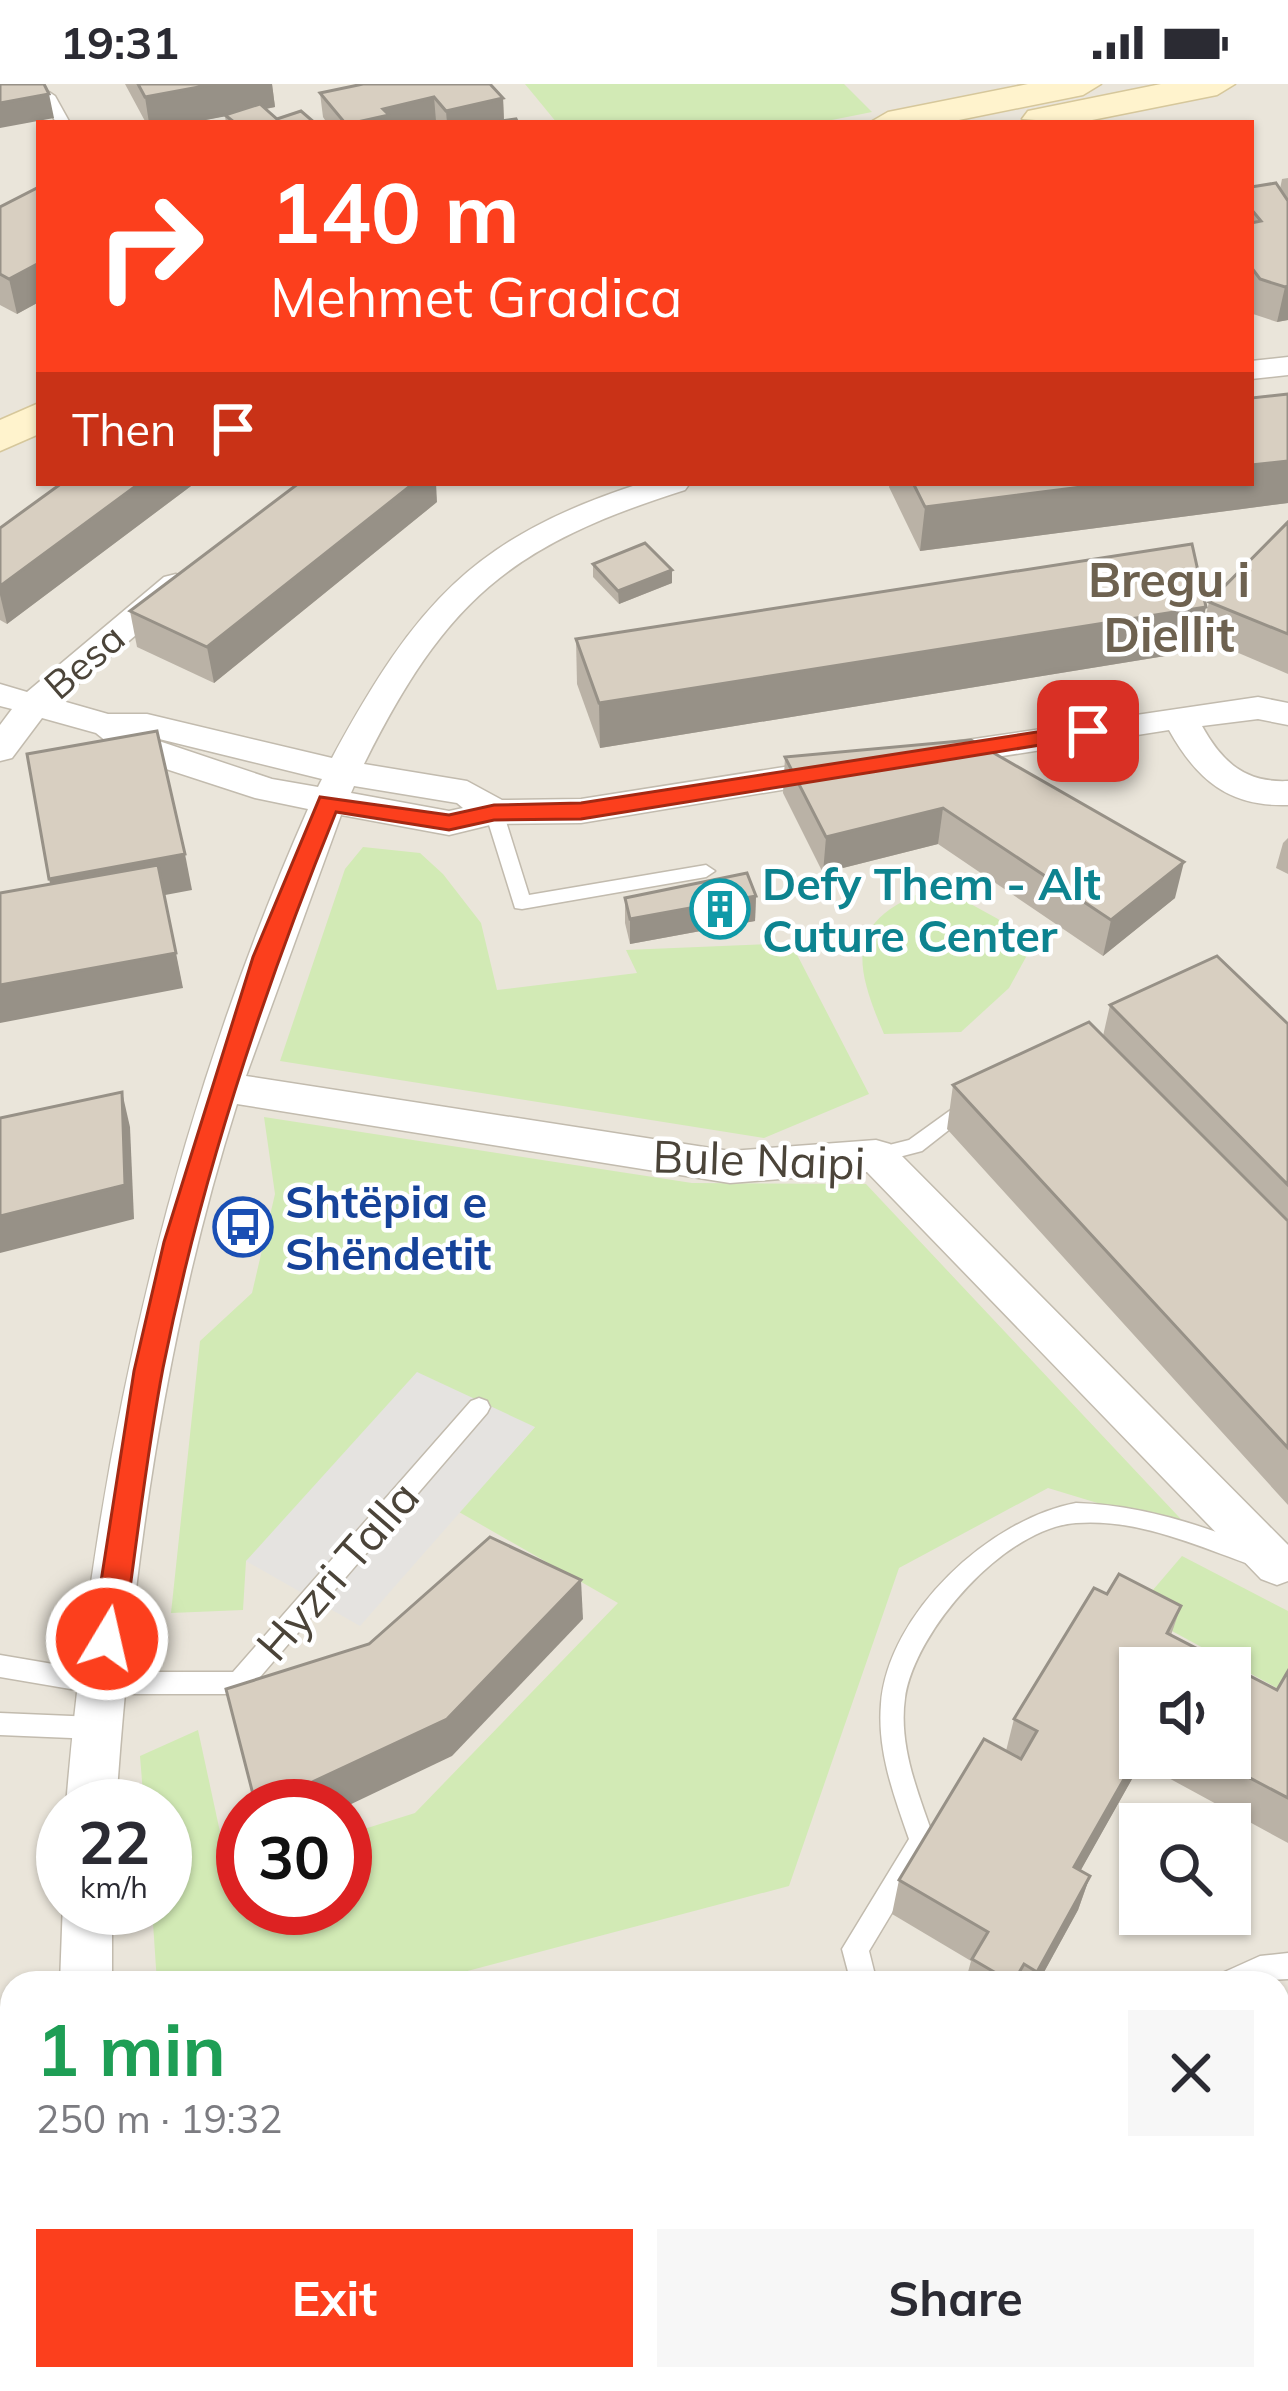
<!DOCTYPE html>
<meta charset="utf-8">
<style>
:root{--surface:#fff;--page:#f7f7f7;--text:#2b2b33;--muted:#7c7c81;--accent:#fc3f1d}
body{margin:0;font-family:Mulish,sans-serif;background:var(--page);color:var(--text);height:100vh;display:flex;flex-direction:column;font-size:45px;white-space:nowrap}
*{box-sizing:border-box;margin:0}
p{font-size:39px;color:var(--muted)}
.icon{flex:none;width:66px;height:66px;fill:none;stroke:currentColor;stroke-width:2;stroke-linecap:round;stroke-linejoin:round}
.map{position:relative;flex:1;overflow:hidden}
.panel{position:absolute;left:0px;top:1887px;width:1290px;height:420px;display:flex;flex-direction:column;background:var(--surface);border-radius:36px 36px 0 0;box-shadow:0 3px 9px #0004}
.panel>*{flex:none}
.guide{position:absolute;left:36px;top:36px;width:1218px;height:366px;border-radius:0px;box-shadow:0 3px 9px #0004;background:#fc3f1d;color:#fff;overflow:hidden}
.tools{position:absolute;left:1119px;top:1563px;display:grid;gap:24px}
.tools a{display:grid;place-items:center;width:132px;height:132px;border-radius:0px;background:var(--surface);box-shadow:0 3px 9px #0004;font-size:60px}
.speed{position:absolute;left:36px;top:1695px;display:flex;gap:24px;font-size:60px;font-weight:700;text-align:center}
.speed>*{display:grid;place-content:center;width:156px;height:156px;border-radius:50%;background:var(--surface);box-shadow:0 3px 9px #0004;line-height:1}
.speed small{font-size:30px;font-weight:400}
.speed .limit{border:18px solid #d22;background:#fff;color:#111}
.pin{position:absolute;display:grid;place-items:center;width:102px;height:102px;color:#fff;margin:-51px;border-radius:24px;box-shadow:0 6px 18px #0006}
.me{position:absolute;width:132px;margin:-66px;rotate:9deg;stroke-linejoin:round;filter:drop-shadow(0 0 9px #0008)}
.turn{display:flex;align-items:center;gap:42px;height:252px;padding:0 36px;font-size:54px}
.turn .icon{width:156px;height:156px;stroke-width:2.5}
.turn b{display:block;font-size:84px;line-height:102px}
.then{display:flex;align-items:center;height:114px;padding:0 36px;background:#0003;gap:24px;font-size:45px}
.round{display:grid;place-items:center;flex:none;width:126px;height:126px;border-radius:0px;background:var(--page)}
.headline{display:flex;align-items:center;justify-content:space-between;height:204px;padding:0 36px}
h1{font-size:72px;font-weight:700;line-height:90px;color:#1e9e55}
.action{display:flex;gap:24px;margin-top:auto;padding:24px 36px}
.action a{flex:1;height:138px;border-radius:0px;background:var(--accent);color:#fff;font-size:48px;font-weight:700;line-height:138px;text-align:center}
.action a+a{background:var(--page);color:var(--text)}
.status{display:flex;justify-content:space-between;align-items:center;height:84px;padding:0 60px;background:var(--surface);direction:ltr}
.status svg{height:33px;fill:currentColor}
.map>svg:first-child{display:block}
.residential{fill:#eae5da;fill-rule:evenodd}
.green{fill:#d2eab5}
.parking{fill:#e5e3e0}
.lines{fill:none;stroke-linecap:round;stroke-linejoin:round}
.service-casing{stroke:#c2bbae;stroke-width:3}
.minor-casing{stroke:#c2bbae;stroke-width:3}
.secondary-casing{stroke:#d6c79b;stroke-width:3}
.service{fill:#fff;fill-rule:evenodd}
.minor{fill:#fff;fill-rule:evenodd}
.secondary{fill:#fff3cd;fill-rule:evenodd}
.wall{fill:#bab2a6;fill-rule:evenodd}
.shaded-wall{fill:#979187}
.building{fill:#d8cfc1;stroke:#979187;stroke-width:3}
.route{fill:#fc3f1d;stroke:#a42913;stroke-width:3}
.labels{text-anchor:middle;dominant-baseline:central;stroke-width:9;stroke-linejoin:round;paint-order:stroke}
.far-street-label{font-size:39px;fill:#4b4439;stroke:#fff}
.culture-label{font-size:45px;font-weight:bold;fill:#0d838f;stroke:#fff;text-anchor:start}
.street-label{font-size:45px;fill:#4b4439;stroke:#fff}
.transit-label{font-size:45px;font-weight:bold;fill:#164399;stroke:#fff;text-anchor:start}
.far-district-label{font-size:48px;font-weight:bold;fill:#6e6250;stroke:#fff}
</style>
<div class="status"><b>19:31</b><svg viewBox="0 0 49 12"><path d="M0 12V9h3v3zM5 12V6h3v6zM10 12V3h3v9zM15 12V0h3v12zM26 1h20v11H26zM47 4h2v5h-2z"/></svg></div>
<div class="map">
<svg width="1288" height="2307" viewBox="0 0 1288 2307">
<rect width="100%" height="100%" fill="#f6f3ec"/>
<path class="residential" d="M0 0H1288V2307H0ZM39 39H1251V399H39ZM1140 1584H1230V1674H1140ZM63 1722H165V1824H63ZM243 1722H345V1824H243ZM1140 1740H1230V1830H1140ZM12 1899H1278V2295H12Z"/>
<g class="green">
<path d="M525 0H844L872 28 817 39H557Z"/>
<path d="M363 763 420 769 443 790 481 839 497 906 637 889 626 866 791 859 869 1010 764 1054 280 977 345 785Z"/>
<path d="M938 802 998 835 1031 864 1009 904 961 948 884 950C850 871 848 834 938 802Z"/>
<path d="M264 1033 692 1099 866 1100 1193 1448 1048 1404 899 1484 789 1802 422 1899H157L152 1824H165V1722H144L140 1672 198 1646 228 1785 243 1782V1824H345V1751L415 1729 618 1519 459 1428 535 1343 246 1477 243 1526 171 1529 200 1257 252 1209 275 1110Z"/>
<path d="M1182 1472 1288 1527V1610L1135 1527Z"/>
</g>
<path class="parking" d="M417 1288 535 1343 360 1542 246 1477Z"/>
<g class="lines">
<g class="service-casing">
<g id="service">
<path d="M49 8 55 12 70 39H56L43 12Z"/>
<path d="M494 722 503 728 529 811 706 781 715 787 706 793 522 825 515 824 485 728Z"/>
<path d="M966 1015 976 1022 973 1027 922 1067 876 1079 869 1076 866 1071 869 1066 909 1056Z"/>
<path d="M479 1314 487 1317 490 1323 487 1329 248 1607 239 1610H100L0 1593V1571L100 1588H233L471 1317Z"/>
<path d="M1076 1419C1142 1421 1201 1441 1262 1465L1266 1472 1262 1479 1254 1482C1198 1462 1137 1434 1076 1439 1005 1444 915 1546 905 1614 898 1662 919 1712 935 1757L869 1867 877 1899H851L842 1865 909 1755C894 1712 877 1667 881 1620 888 1529 990 1435 1076 1419Z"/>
<path d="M0 1629 95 1633 104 1636 107 1644 104 1652 95 1655 0 1651Z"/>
<path d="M1288 1869V1895L1216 1899 1220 1890 1260 1872Z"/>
<path d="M1278 2083 1288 2087V2115L1278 2111Z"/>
<path d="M957 2295H987L990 2307H960Z"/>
</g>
</g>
<g class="minor-casing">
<g id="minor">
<path d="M1288 273V291L1251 295V277Z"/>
<path d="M642 399H690L685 406C511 461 446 515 364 680L467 697 502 716 581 715 841 674 854 678 859 686 854 694 581 739 494 740 449 751 341 731 246 992 730 1067 876 1056 890 1060 1288 1461V1497L1277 1501 1261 1495 867 1088 730 1099 237 1020C165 1247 132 1485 116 1722H66C94 1377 168 1042 308 725L255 714 123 671 96 649 42 634 12 674 0 677V641L12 625 0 622V600L27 608 164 493 176 490 192 500 188 507 59 616 108 630H147L332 674C415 521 473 453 642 399ZM144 652H147L322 695 318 703 272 695ZM354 702 457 719 463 724 449 727 351 709Z"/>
<path d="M1258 613 1288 619V641L1258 635 1202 642C1222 678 1245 699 1288 697V721C1229 723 1197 696 1169 646L926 684 908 673 926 662Z"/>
<path d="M63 1818V1824H112V1899H60Z"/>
<path d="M67 2295H125L126 2307H68Z"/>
</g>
</g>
<g class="secondary-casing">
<g id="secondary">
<path d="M1028 0H1101L1083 11 944 39H869L888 28Z"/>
<path d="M1161 0H1235L1217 11 1077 39 1022 35 1028 27Z"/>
<path d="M39 319V350L0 367V336Z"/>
</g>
</g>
<use href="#service" class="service"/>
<use href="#minor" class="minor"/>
<use href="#secondary" class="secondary"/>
</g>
<g class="wall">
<path d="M125 0H272L275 23 266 25 277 35 315 39H226L225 32 190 39H146Z"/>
<path d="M320 9 503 14 504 36 518 39H438L436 37 427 39H327L323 33Z"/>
<path d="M1288 94V236L1277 238 1253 230 1251 227V103L1280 105 1282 95Z"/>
<path d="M39 103V218L17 230 0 221V123Z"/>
<path d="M1288 310V419L920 467 889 403 890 399H1251Z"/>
<path d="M62 399H195L7 540 0 536V444Z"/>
<path d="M437 418 214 599 137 563 130 527Z"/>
<path d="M1288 438V590L1201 553 1209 518Z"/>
<path d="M593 480 672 486V499L619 520 593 493Z"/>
<path d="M576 555 1196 567 600 664 577 600Z"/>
<path d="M971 656 1175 814 1103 872 938 760 823 789 783 709 785 673Z"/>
<path d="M1288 754V790L1276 784 1283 759Z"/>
<path d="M756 812 755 837 630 860 625 839V814Z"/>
<path d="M1110 921 1288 940V1421L947 1045 953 1001 1103 952Z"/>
<path d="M1107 1510 1181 1522 1171 1551 1277 1606 1288 1587V1759L1141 1679 1080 1787 1090 1792 1078 1826 1038 1899H965L971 1877 892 1830 899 1796 1006 1667 1014 1635ZM1140 1584 1230 1674H1140Z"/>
<path d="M1018 2295H1216L1220 2307H1022Z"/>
</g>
<g class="shaded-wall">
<path d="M215 0H272L275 23 190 39H149L145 13Z"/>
<path d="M49 10 54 34 0 44V19Z"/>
<path d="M434 13 436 37 427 39H353L383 25Z"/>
<path d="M503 14 504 38 447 39 446 27Z"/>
<path d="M39 179V218L17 230 9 195Z"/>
<path d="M1288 202V236L1277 238 1285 203Z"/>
<path d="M1288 377V419L920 467 925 423 1113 399H1251V381Z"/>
<path d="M140 399H195L7 540 0 511V502Z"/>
<path d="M414 399H436L437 418 214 599 207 563Z"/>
<path d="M672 486V499L619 520 618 507Z"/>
<path d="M1206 523 1196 567 600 664 599 619Z"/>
<path d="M943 724 938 760 823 789 826 753Z"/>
<path d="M185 770 192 806 58 831 49 795Z"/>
<path d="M1184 778 1175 814 1103 872 1111 836Z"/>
<path d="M756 812 755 837 630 860V835Z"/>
<path d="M176 869 183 904 0 939V901Z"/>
<path d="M122 1008 130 1043 134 1135 0 1169V1132Z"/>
<path d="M581 1496 583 1535 452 1672 345 1723 261 1722Z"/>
<path d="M1140 1667V1674H1143L1141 1679 1063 1818 1074 1783Z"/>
<path d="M1090 1792 1078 1826 1038 1899H1033L1037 1888Z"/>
</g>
<g class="building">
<path d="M0 0H44L49 10 0 19Z"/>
<path d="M138 0H215L145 13Z"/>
<path d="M363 0H490L503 14 446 27 434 13 383 25 389 31 353 39H345L320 9Z"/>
<path d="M260 20 277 35 301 27 315 39H231L234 38 225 31Z"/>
<path d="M516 35 518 39H486Z"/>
<path d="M1276 99 1288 117V202L1285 203 1260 195 1251 183V139L1261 137 1251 125V103Z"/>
<path d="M39 103V179L9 195 0 190V123Z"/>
<path d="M1288 310V377L1251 381V314Z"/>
<path d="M62 399H140L0 502V444Z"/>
<path d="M299 399H414L207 563 130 527Z"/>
<path d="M913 399H1113L925 423Z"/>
<path d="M1288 438V550L1209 518Z"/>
<path d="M645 459 672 486 618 507 593 480Z"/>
<path d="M1192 460 1206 523 599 619 576 555Z"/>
<path d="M157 647 185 770 49 795 27 670Z"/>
<path d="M971 656 1184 778 1111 836 943 724 826 753 785 673Z"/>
<path d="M158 781 176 869 0 901V809Z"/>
<path d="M747 789 756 812 630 835 625 814Z"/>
<path d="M1217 872 1288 940V1101L1110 921Z"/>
<path d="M1089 938 1288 1137V1364L953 1001Z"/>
<path d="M122 1008 125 1101 0 1132V1034Z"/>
<path d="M490 1453 581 1496 447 1635 261 1722H256L226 1605 369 1560Z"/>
<path d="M1119 1490 1181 1522 1167 1549 1277 1606 1288 1587V1714L1212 1674H1230V1584H1140V1667L1074 1783 1090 1792 1037 1888 1024 1880 1013 1899 972 1875 988 1848 899 1796 984 1655 1021 1675 1037 1647 1014 1635 1094 1504 1107 1510Z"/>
<path d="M608 2295H793L796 2307H611Z"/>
<path d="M1037 2295H1216L1220 2307H1041Z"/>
</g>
<path class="route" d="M1088 640 1099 647 1096 652 581 735 494 736 449 746 336 728C263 907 201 1094 163 1284 146 1373 136 1465 123 1555L118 1564 107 1568 96 1564 92 1555 134 1287 164 1158 253 873 320 713 449 731 494 721 581 719Z"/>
<defs>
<g id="building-ring" transform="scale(3)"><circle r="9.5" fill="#fff" stroke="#0f9aa8" stroke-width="1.5"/><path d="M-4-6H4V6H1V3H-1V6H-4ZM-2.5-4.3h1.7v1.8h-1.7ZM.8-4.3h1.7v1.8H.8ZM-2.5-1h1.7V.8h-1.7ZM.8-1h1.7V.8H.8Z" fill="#0f9aa8"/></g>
<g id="bus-ring" transform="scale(3)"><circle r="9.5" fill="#fff" stroke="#1a4fb4" stroke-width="1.5"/><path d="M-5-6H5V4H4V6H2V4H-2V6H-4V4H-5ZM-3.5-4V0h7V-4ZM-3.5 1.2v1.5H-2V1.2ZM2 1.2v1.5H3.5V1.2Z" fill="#1a4fb4"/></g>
</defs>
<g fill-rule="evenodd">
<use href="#building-ring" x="720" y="825"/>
<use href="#bus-ring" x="243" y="1143"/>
</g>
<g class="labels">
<g class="far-street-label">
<text transform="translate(84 577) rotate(-41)">Besa</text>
</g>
<g class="culture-label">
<text x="762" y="799">Defy Them - Alt<tspan x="762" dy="52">Cuture Center</tspan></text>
</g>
<g class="street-label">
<text transform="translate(759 1075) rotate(2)">Bule Naipi</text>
<text transform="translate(337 1486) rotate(-49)">Hyzri Talla</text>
</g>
<g class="transit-label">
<text x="285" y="1117">Shtëpia e<tspan x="285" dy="52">Shëndetit</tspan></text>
</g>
<g class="far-district-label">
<text x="1169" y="495">Bregu i<tspan x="1169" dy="55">Diellit</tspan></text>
</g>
</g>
</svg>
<div class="tools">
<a><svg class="icon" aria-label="sound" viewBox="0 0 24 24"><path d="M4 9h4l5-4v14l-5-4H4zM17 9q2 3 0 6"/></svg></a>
<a><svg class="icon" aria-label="search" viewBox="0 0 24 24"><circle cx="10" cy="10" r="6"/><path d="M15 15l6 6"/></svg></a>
</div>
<div class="speed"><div>22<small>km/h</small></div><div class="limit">30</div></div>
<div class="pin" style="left:1088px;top:647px;background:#d93025"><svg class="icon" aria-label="arrive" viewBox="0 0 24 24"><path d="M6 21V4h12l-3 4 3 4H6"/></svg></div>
<svg class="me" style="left:107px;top:1555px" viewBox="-20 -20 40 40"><circle r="17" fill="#fc3f1d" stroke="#fff" stroke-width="3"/><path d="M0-11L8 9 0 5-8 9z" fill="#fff"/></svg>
<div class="guide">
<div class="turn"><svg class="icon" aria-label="right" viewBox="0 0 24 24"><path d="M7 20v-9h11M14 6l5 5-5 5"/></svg><div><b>140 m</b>Mehmet Gradica</div></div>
<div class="then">Then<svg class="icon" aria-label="arrive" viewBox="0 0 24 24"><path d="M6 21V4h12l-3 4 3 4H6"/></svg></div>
</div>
<section class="panel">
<div class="headline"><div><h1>1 min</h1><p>250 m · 19:32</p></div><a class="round"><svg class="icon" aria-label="close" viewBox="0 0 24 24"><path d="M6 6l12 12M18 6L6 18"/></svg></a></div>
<div class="action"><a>Exit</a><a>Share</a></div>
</section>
</div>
